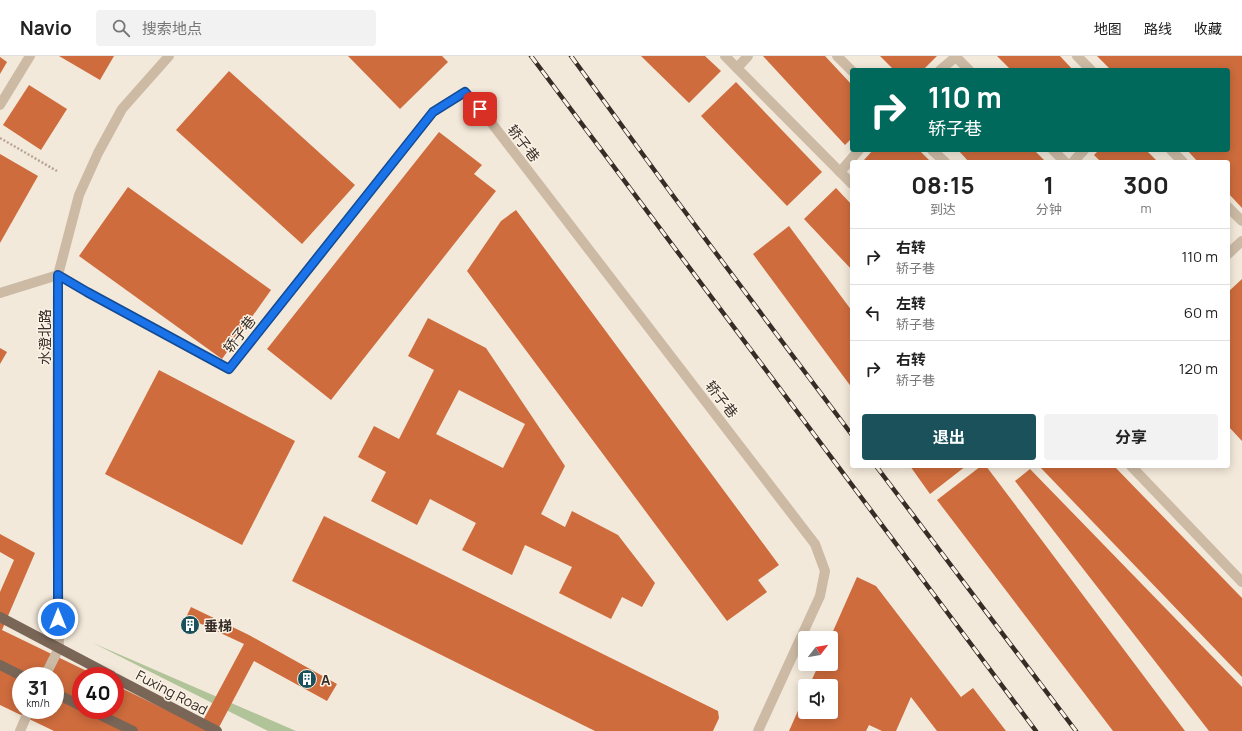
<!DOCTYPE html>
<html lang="zh">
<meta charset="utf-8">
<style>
:root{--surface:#fff;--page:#f2f2f2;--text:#222;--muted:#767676;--line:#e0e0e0;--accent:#1a515b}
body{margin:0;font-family:Manrope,"Noto Sans SC",sans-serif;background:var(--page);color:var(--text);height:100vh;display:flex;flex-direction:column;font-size:15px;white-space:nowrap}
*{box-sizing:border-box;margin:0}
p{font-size:13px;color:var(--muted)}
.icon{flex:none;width:22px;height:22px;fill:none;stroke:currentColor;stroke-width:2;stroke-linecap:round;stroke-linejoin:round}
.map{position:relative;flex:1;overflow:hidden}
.side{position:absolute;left:850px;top:104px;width:380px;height:308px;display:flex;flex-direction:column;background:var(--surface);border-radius:4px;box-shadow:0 2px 10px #0003}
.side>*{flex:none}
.top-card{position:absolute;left:850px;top:12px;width:380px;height:84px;border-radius:4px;box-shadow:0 2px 10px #0003;background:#00695c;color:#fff;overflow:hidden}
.needle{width:26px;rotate:59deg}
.tools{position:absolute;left:798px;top:575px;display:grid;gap:8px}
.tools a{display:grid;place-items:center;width:40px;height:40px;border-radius:4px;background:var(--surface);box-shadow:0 2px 10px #0003;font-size:20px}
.speed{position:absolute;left:12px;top:611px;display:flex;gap:8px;font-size:20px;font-weight:700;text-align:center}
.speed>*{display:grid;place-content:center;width:52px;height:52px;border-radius:50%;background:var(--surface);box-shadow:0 2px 10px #0003;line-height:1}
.speed small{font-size:10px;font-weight:400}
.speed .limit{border:6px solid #d22;background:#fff;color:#111}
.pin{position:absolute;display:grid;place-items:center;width:34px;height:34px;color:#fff;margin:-17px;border-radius:8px;box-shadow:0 2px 6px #0006}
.me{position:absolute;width:44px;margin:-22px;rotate:0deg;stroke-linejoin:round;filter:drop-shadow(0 0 3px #0008)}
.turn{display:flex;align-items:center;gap:14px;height:84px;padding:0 12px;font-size:18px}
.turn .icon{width:52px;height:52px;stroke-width:2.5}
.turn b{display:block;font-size:28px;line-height:34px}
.eta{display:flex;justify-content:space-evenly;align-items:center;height:68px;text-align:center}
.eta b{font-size:24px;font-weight:700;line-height:28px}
.button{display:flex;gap:8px;margin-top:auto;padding:8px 12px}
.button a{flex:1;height:46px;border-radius:4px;background:var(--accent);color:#fff;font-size:16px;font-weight:700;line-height:46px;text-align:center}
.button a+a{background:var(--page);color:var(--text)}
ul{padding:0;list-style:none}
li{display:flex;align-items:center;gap:12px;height:56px;padding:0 12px;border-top:1px solid var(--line)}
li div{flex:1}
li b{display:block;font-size:15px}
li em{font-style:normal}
header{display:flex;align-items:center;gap:24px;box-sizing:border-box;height:56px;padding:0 20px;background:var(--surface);border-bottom:1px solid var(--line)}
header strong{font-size:19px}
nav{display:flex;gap:22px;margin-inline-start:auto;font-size:14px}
.search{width:280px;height:36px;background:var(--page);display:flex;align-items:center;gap:10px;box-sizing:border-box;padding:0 14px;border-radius:4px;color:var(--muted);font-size:15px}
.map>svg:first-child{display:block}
.green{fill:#b1c399}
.building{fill:#ce6c3d;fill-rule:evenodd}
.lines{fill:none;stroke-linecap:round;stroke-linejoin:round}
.path{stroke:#b8a48f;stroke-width:2.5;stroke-dasharray:2 2;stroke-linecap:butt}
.minor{stroke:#ccbaa5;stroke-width:10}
.major{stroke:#7a6657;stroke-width:10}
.rail-casing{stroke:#372d27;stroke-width:4.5}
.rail{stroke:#fbf3e6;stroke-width:3;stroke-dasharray:9;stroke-linecap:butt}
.route-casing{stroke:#114b97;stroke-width:10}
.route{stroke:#1a73e8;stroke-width:7}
.labels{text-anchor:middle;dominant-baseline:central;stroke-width:3;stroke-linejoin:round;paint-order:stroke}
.street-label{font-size:14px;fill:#372d27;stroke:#fbf3e6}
.poi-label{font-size:14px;font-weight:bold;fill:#372d27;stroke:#fbf3e6;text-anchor:start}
</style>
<header>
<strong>Navio</strong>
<div class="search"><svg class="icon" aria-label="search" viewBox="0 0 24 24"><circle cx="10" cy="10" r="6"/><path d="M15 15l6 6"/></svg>搜索地点</div>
<nav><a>地图</a><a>路线</a><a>收藏</a></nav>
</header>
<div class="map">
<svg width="1242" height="675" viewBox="0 0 1242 675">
<rect width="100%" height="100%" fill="#f3e9da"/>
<path class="green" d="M93 587 296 675H268Z"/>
<g class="building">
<path d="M59 0H114L100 24Z"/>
<path d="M348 0H442L448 6 400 53Z"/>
<path d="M641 0H705L721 15 689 47Z"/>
<path d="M763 0H825L852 29V82L845 89Z"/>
<path d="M880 0H937L923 14H894Z"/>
<path d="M997 0H1060L1073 14H1011Z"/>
<path d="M1097 0H1242V152L1228 137V106H1198L1187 94H1228V14H1111Z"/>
<path d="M0 1 7 6 0 18Z"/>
<path d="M229 15 355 129 302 188 176 74Z"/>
<path d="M736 26 822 116 787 150 701 60Z"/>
<path d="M29 29 67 53 41 94 3 69Z"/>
<path d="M439 76 482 109 474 118 496 135 331 344 267 293Z"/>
<path d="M873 94H919L931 106H866L864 104Z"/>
<path d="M958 94H1034L1046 106H969Z"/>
<path d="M1099 94H1146L1158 106H1101L1094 99Z"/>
<path d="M0 98 38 120 0 187Z"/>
<path d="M128 131 271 234 222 303 79 200Z"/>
<path d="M836 132 852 149V214L804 163Z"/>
<path d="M516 154 779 509 758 524 767 536 727 565 467 215 501 165Z"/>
<path d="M789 170 852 255V332L753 198Z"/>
<path d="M1242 223V385L1228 370V236Z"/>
<path d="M428 262 486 292 565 410 541 458 565 471 572 455 618 479 655 527 642 551 622 541 611 563 559 537 572 511 525 489 512 519 462 494 476 467 430 443 417 469 371 445 386 416 358 401 374 370 399 383 434 314 408 300ZM459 334 525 368 503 412 436 378Z"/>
<path d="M0 292 7 296 0 308Z"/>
<path d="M159 314 295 385 242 489 105 418Z"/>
<path d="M910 410H966L930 438Z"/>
<path d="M981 410H986L1185 675H1113L937 444Z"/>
<path d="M1039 410H1114L1242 542V621Z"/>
<path d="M1030 413 1242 631V675H1209L1015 425Z"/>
<path d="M324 460 718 655 719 662 713 675H595L292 525Z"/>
<path d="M0 478 35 497 2 574 97 620H81V654H115V629L200 670 244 588 199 567 193 577 181 572 191 551 249 579 337 628 327 645 254 605 217 675H54L0 649V536L14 504 0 496ZM21 620H55V654H21Z"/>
<path d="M857 521 876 530 961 641 973 632 1006 675H937L911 641 896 675H882L869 669 866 675H789L805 639V656H831V630H809L819 608H831L830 582Z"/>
</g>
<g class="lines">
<path class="path" d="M0 82 57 115"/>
<g class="minor">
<path d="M725 0 852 128"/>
<path d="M837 0 852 15"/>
<path d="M955 0 969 14"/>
<path d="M1077 0 1091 14"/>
<path d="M737 12 748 0"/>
<path d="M940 14 957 0"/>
<path d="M0 49 30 0"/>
<path d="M932 94 945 106"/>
<path d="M1053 94 1065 106"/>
<path d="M1171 94 1183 106"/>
<path d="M1073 106 1084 94"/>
<path d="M840 116 859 94"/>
<path d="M1228 151 1242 165"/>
<path d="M1228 198 1242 185"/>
<path d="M0 237 58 219 87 236 229 313 433 56 465 36 487 61 815 488 825 515 820 540 758 675"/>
<path d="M1131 410 1242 526"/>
<path d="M45 620 59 592 57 446 58 219 79 139 98 97 122 53 169 0"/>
<path d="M20 675 29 654"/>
</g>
<g class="major">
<path d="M0 561 112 620"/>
<path d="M0 609 22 620"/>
<path d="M115 622 217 675"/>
<path d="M55 637 81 650"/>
<path d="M90 654 133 675"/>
</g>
<g class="rail-casing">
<g id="rail">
<path d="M531 0 1036 675"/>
<path d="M571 0 671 137 852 379"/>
<path d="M876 410 1076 675"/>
</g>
</g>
<use href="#rail" class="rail"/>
</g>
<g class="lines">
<g class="route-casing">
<path id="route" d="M58 563V219L87 236 229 313 433 56 465 36 480 53"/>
</g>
<use href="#route" class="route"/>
</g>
<defs>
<g id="building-disc" transform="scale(1)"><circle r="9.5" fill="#1a515b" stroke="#fbf3e6"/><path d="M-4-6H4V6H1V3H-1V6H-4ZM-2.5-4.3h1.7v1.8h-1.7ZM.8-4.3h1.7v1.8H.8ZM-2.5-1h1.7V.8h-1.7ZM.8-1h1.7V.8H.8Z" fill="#fff"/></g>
</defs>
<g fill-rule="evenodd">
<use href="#building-disc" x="190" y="569"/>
<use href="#building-disc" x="307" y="623"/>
</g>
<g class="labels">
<g class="street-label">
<text transform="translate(524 87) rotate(52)">轿子巷</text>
<text transform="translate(239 278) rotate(-52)">轿子巷</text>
<text transform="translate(44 281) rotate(-90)">水澄北路</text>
<text transform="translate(722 343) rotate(52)">轿子巷</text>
<text transform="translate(172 636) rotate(28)">Fuxing Road</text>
</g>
<g class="poi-label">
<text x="204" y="569">垂梯</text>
<text x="321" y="623">A</text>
</g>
</g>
</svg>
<div class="tools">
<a><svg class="needle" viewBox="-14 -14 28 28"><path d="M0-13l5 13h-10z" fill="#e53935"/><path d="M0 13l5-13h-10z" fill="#767676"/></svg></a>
<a><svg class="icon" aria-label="sound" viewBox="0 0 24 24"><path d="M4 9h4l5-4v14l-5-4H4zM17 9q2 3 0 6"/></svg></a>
</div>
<div class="speed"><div>31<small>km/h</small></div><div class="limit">40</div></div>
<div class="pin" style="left:480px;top:53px;background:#d93025"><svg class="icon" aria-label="arrive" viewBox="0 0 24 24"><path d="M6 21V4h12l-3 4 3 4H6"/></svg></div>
<svg class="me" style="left:58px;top:563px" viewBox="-20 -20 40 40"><circle r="17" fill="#1a73e8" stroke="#fff" stroke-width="3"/><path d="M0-11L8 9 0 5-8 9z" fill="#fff"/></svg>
<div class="top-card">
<div class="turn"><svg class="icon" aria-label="right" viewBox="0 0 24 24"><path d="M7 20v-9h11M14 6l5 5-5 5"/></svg><div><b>110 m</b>轿子巷</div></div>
</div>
<section class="side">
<div class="eta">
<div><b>08:15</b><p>到达</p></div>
<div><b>1</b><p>分钟</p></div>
<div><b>300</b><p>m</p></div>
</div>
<ul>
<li><svg class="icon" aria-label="right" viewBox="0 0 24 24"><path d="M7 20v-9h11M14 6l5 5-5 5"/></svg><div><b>右转</b><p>轿子巷</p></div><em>110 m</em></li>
<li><svg class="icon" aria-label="left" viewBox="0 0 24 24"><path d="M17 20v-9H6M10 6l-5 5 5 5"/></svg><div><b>左转</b><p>轿子巷</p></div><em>60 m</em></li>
<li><svg class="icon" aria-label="right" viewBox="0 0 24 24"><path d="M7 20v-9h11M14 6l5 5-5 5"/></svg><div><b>右转</b><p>轿子巷</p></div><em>120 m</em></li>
</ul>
<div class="button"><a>退出</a><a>分享</a></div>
</section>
</div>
